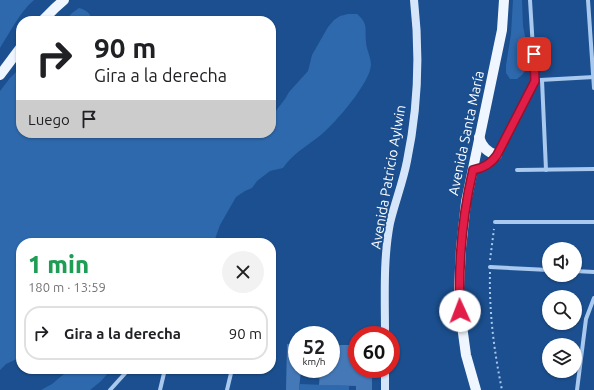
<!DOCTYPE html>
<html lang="es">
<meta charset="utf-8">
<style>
:root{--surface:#fff;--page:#f2f2f2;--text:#202124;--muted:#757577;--line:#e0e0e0}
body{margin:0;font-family:Ubuntu,sans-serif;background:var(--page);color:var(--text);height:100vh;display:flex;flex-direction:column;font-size:15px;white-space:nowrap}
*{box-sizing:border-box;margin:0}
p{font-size:13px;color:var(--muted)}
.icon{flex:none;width:22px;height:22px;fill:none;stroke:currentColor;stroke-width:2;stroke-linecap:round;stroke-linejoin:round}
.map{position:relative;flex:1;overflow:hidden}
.details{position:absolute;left:16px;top:238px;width:260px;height:136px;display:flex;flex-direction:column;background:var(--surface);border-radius:16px;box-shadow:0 1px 3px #0004}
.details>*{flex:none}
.top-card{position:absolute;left:16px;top:16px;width:260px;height:122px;border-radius:16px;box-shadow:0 1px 3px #0004;background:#fff;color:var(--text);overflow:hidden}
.controls{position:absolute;left:542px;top:242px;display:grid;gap:8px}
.controls a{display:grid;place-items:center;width:40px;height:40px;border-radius:50%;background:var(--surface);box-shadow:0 1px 3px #0004;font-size:20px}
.speed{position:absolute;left:288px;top:326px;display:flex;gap:8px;font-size:20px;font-weight:700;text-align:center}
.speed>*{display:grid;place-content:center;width:52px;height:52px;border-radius:50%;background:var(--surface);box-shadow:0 1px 3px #0004;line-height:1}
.speed small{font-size:10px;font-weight:400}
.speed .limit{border:6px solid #d22;background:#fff;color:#111}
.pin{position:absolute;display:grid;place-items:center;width:34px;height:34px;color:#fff;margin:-17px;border-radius:8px;box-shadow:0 2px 6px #0006}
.me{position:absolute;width:44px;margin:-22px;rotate:358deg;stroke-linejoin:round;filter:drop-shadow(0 0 3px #0008)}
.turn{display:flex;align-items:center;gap:14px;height:84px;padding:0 12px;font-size:18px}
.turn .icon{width:52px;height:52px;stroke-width:2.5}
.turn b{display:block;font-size:28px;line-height:34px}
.then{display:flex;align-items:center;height:38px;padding:0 12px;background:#0003;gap:8px;font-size:15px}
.round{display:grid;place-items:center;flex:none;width:42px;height:42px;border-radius:21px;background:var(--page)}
.overview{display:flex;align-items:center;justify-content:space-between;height:68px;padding:0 12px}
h1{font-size:24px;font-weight:800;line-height:30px;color:#1e9e55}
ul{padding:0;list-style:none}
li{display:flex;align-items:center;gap:12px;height:54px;margin:0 8px 6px;padding:0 4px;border:2px solid var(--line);border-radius:16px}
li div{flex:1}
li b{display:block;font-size:15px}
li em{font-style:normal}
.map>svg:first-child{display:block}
.green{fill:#2e69ad}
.building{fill:#4478b7}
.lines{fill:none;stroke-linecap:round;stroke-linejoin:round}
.path{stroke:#a9c9ee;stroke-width:2;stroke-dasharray:2 3;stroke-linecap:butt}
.street{stroke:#a9c9ee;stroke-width:4}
.secondary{stroke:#d6e6fa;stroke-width:8}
.primary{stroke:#f0f6ff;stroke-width:10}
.route-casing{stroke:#92132f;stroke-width:10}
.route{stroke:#e11d48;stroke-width:7}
.labels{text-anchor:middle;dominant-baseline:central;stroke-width:3.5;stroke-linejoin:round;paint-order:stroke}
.street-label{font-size:14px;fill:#fff;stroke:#1b4f8f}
</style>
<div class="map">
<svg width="594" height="390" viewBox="0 0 594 390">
<rect width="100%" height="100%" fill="#1b4f8f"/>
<g class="green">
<path d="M0 0H34C20 12 10 32 0 48Z"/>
<path d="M513 0H522L523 26 530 62 523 74 517 79H510L506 73V65L511 34Z"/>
<path d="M79 8C86 10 91 13 92 21H65L72 13Z"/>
<path d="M348 14H357C368 23 365 28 366 41 366 49 371 57 371 65 370 83 336 122 322 134 309 145 293 153 283 168L270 171 257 181 252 188 245 191 236 197 220 225 215 239 216 243H21V357L6 364 0 370V91L10 78 21 67V133H124C132 139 137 138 146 135L147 133H271V113L275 112 285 99 289 92 308 71 312 55 328 27 334 20 340 16Z"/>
<path d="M70 369H112L100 382 90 390H41L52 384Z"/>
<path d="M300 384 349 386V390H299Z"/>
</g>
<g class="building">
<path d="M287 344H297V369H301L299 390H286Z"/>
<path d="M331 345H357V369H372V390H356V386L319 385 320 371H331Z"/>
</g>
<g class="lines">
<g class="path">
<path d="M490 260 494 229"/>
<path d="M490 272C489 312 494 351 502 390"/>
</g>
<g class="street">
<path d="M588 0 594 88"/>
<path d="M540 80 594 77"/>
<path d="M542 80 546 170"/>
<path d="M474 170 489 164 497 155 535 81 530 0"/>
<path d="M517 170 594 169"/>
<path d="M495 222H594"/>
<path d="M490 267 549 270"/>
<path d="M575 271 594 272"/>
<path d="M110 390 129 369"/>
<path d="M160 390 165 369"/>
<path d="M227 390 232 369"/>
<path d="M577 390 586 319 594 298"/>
</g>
<g class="secondary">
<path d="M385 335C385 298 383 259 390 223 395 202 403 182 407 161 418 108 420 53 414 0"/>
<path d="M385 390V369"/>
</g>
<g class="primary">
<path d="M42 21 55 8 64 0"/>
<path d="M0 75 21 47"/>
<path d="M479 137C482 147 488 153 497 155"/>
<path d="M476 390 466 355 460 311 459 288 461 248 466 202 502 30 504 0"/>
</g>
</g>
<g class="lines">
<g class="route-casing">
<path id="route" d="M460 311C458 262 462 217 473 170 484 168 491 164 497 155L535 81 534 54"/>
</g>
<use href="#route" class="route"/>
</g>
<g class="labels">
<g class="street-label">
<text transform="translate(466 133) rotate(-78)">Avenida Santa María</text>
<text transform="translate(388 177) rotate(-80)">Avenida Patricio Aylwin</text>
</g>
</g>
</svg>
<div class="controls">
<a><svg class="icon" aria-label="sound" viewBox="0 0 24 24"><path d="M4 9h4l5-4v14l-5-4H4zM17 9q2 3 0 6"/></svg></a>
<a><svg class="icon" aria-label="search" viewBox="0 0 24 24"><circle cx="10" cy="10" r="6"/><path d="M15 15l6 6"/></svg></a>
<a><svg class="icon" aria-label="layers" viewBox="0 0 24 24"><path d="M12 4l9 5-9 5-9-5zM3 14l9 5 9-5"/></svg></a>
</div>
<div class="speed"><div>52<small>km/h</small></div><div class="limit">60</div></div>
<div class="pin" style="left:534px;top:54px;background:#d93025"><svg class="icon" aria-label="arrive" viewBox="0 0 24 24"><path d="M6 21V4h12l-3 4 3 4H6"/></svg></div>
<svg class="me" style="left:460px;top:311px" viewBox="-20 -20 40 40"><circle r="19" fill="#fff"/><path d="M0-13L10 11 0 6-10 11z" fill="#e11d48"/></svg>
<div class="top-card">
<div class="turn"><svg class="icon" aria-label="right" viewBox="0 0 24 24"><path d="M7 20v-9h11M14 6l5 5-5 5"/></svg><div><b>90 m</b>Gira a la derecha</div></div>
<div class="then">Luego<svg class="icon" aria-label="arrive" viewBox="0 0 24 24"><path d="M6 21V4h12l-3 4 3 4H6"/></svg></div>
</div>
<section class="details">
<div class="overview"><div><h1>1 min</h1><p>180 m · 13:59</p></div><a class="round"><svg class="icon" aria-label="close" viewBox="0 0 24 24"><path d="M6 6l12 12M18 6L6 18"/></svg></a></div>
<ul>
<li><svg class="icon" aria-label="right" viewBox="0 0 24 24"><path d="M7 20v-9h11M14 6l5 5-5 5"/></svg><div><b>Gira a la derecha</b></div><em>90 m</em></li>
</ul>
</section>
</div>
